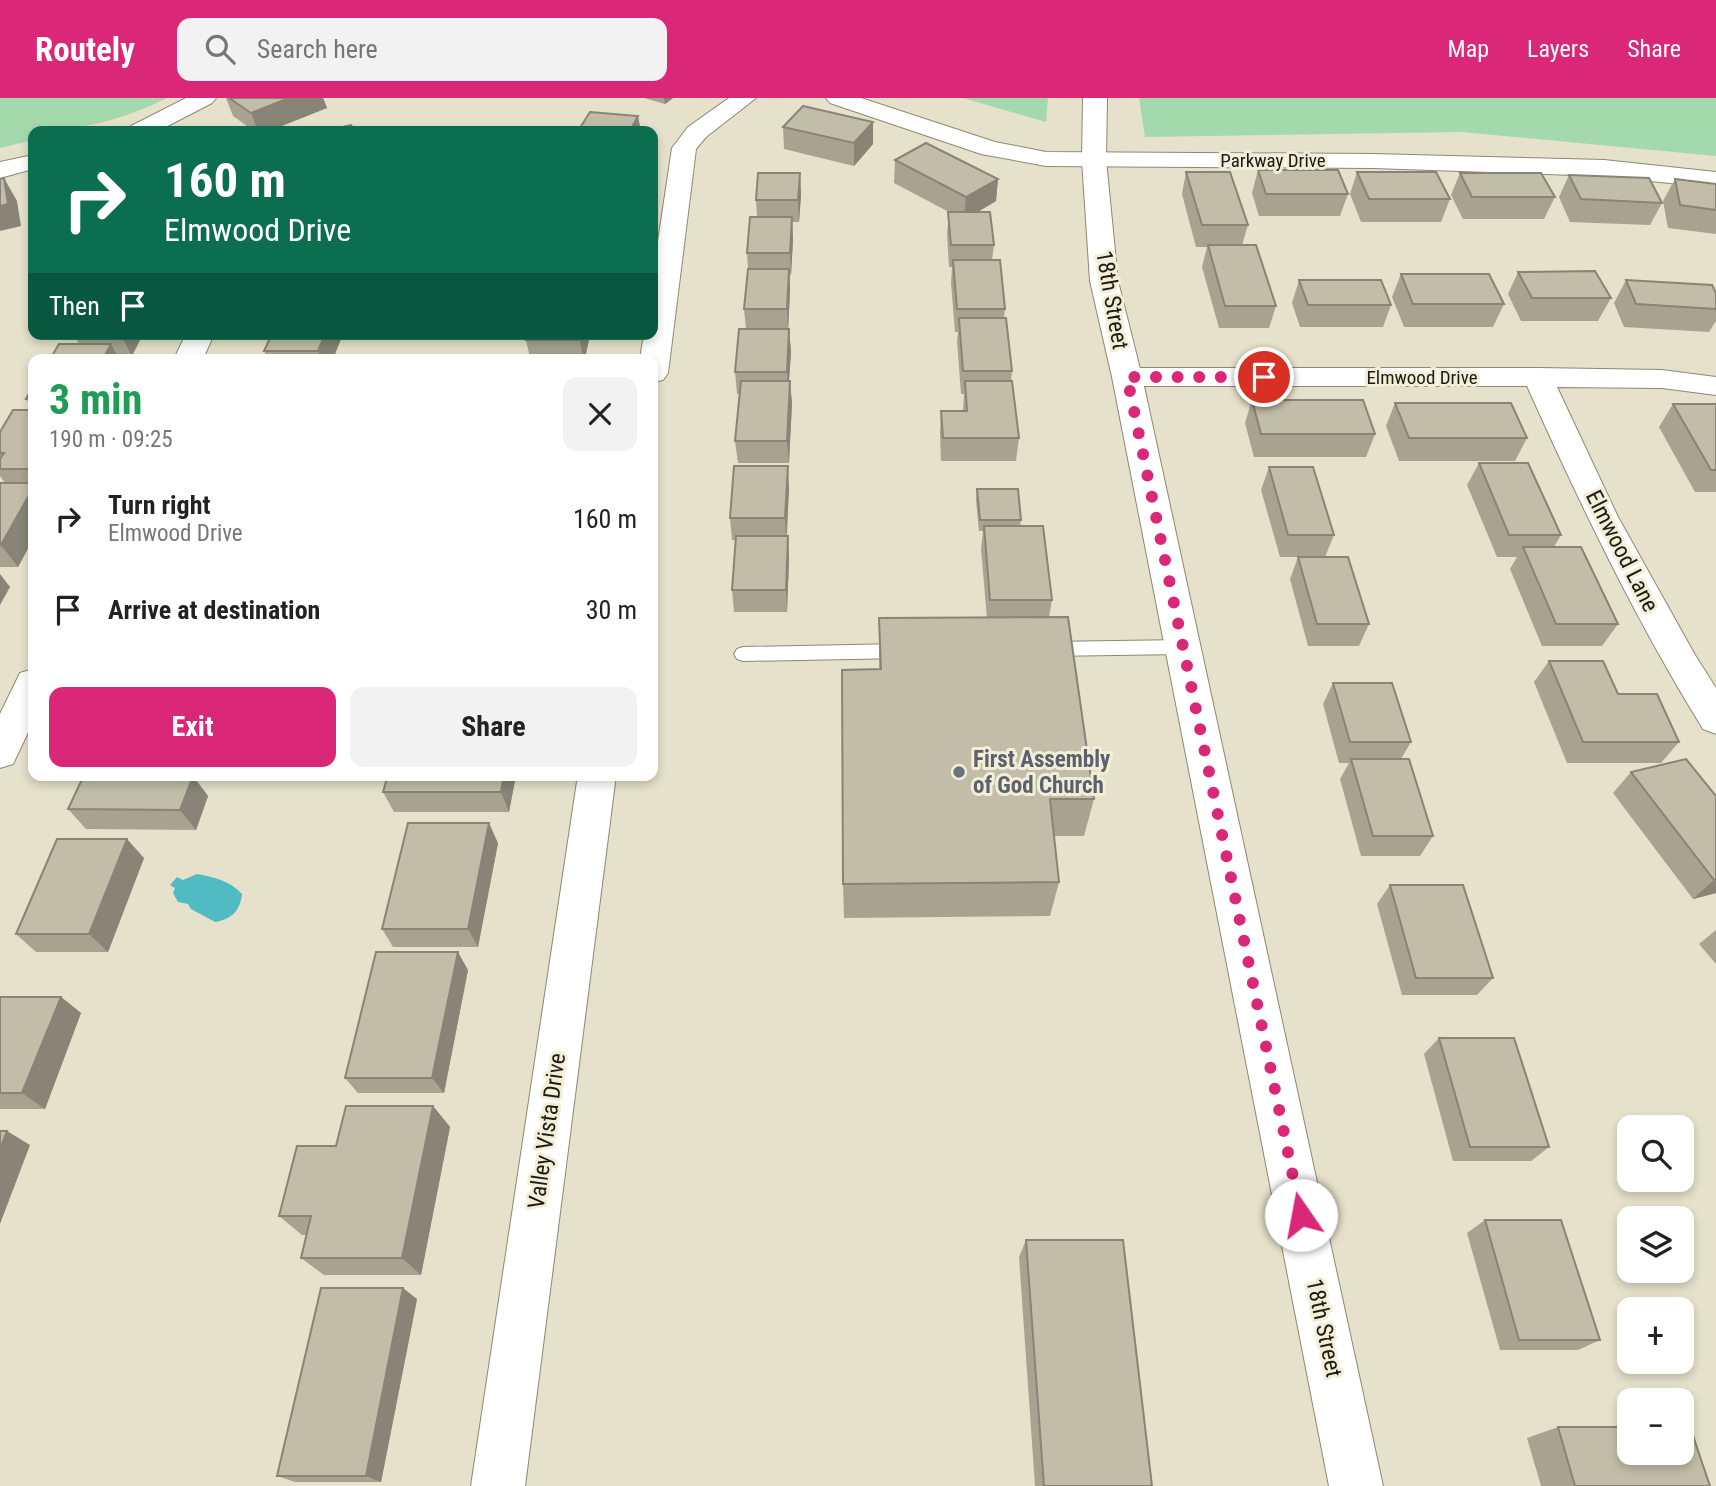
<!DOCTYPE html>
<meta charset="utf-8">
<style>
:root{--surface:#fff;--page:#f2f2f2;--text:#222;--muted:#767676;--accent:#db2777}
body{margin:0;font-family:"Roboto Condensed",sans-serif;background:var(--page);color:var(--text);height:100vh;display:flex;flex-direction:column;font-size:26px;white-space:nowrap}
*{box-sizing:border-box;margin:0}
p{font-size:23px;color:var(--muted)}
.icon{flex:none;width:38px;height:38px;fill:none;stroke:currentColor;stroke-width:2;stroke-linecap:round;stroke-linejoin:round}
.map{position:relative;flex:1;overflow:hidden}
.sheet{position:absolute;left:28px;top:256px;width:630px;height:427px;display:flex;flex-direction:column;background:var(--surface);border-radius:14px;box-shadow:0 4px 10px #0003}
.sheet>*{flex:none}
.hud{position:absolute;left:28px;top:28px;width:630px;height:214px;border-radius:14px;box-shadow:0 4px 10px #0003;background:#0b6e4f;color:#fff;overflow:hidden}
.controls{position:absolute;left:1617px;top:1017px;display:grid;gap:14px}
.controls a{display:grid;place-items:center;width:77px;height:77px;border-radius:14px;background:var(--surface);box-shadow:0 4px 10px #0003;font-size:35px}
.pin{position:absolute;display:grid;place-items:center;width:60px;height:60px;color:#fff;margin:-30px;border:4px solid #fff;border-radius:50%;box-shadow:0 2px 7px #0007}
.me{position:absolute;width:77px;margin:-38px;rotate:348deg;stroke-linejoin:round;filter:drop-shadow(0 0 5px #0008)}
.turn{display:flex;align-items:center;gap:24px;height:147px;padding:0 21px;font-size:32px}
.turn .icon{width:91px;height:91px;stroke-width:2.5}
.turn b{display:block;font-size:49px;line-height:60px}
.then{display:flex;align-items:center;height:66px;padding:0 21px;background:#0003;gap:14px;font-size:26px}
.round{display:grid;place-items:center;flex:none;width:74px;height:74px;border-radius:14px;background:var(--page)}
.head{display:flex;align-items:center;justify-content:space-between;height:119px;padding:0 21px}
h1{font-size:42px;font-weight:700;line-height:52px;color:#1e9e55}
.button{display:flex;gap:14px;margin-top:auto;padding:14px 21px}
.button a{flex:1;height:80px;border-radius:14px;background:var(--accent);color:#fff;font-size:28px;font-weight:700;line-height:80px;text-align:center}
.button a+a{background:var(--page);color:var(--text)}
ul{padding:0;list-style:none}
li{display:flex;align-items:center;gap:21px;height:91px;padding:0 21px}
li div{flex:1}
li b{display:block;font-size:26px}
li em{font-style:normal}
header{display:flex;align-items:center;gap:42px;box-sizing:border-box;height:98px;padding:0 35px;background:var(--accent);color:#fff}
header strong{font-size:33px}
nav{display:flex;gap:38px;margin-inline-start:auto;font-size:24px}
.search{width:490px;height:63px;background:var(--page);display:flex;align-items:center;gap:18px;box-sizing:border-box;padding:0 24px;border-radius:14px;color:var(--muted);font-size:26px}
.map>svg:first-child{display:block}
.green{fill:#a4d9ad}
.water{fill:#50bbc2}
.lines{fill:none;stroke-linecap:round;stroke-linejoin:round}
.service-casing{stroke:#8c8873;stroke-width:2}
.minor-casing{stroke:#8c8873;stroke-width:2}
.tertiary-casing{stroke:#8c8873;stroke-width:2}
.service{fill:#fff;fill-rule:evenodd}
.minor{fill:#fff;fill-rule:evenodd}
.tertiary{fill:#fff;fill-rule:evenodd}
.wall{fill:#a7a390}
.shaded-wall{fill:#888476}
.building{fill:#c2bda8;stroke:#888476;stroke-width:2}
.route{stroke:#db2777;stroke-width:12;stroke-dasharray:0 21.6}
.worship-dot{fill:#6b7280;stroke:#f3eed7;stroke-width:2.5}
.labels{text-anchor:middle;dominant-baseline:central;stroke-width:6;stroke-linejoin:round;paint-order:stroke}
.far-street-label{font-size:19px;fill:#1d1b13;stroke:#f3eed7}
.street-label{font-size:23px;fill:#1d1b13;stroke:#f3eed7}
.worship-label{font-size:23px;font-weight:bold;fill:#5b616d;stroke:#f3eed7;text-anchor:start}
</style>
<header>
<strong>Routely</strong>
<div class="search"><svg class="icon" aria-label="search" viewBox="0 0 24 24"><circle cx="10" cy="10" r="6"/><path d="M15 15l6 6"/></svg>Search here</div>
<nav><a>Map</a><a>Layers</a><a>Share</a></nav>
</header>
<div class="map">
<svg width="1716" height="1388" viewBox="0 0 1716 1388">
<rect width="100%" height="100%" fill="#e6e1ca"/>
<g class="green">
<path d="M0 0H167C125 21 79 33 33 33V42L0 50Z"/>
<path d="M963 0H1048L1046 24Z"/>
<path d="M1139 0H1716V58L1462 34 1145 39Z"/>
</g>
<path class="water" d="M197 776C214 779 230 783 242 796 240 814 231 821 215 824L191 811 188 806 178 804 173 795 175 790 170 787 177 779 183 782Z"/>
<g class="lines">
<g class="service-casing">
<g id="service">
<path d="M1183 542 1189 544 1192 549 1189 554 1183 556 1048 558 1042 556 1039 551 1042 546 1048 544Z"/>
<path d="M902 546 908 548 911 553 908 558 902 560 743 563 737 561 734 556 737 551 743 549Z"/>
</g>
</g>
<g class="minor-casing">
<g id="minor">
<path d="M186 0H216L212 5 158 33H128L131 28Z"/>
<path d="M729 0H756L706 39 696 51 668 275 663 282 653 284V261H640L644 236H653V177L672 50 688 29Z"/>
<path d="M826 0H861L995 44 1046 54 1373 56 1604 62 1716 74V90L1604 78 1373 70 1046 68 981 56 830 5Z"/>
<path d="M33 57V71L0 80V64Z"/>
<path d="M186 236H214L203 261H174Z"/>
<path d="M1127 270H1538L1662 272 1716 279V297L1662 290 1557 289 1618 419 1695 557 1716 590V636L1703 631C1635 521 1580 406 1527 288H1127L1117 286 1112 279 1117 272Z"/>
<path d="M33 571V624L13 666 0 670V616L20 575Z"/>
<path d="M578 677H616L525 1388H471Z"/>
</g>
</g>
<g class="tertiary-casing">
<path id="tertiary" d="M1083 0H1107L1106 62 1118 183 1142 279 1383 1388H1329L1112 279 1090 183 1082 62Z"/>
</g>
<use href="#service" class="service"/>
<use href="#minor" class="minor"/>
<use href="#tertiary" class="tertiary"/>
</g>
<g class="wall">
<path d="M226 0H323L327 10 269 33H254L233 18Z"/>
<path d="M644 0H673L665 6Z"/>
<path d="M873 24V46L854 68 784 51 783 29Z"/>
<path d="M895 62 998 81 996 103 978 114 994 147 992 162 1005 211 1004 220 1012 273 1011 283 1019 340 1016 363H941L940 336 941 313H963L964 296H961L957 243 958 234H955L951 185 952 169H949L947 136 949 114 894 85Z"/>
<path d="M1258 72 1348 96 1340 118H1259L1252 95Z"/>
<path d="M1186 74 1248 127 1242 147 1276 208 1269 230H1219L1202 169 1207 149H1196L1182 96Z"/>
<path d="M1357 74 1450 101 1441 124H1361L1350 96Z"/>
<path d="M800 75 801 97 799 124H792L793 142 791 177H790V193L788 231H789L791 254 789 283 792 305 789 365H738L735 343 739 296H737L735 274 746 231 744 211 748 171 747 155 757 119 756 102Z"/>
<path d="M1460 75 1555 99 1544 121H1463L1451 97Z"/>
<path d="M1569 77 1662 105 1650 127 1570 124 1559 99Z"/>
<path d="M1675 81 1716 86V136L1668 130 1663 103Z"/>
<path d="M1518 174 1611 200 1598 223H1521L1508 196Z"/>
<path d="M1401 176 1504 206 1493 229H1404L1392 199Z"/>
<path d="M1299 182 1391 207 1383 229H1300L1292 205Z"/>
<path d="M1626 182 1716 195V223L1709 234 1624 229 1614 205Z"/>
<path d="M73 236H143L132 258 118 259 79 246Z"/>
<path d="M272 236H343L333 261H268L264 253Z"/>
<path d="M590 236 585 261H514L530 260 526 242Z"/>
<path d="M33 288V441L18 469H0V385H5L0 378V334L33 312 26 301Z"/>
<path d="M1252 302 1375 336 1366 359H1254L1245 325Z"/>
<path d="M1395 305 1527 340 1515 363H1399L1386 328Z"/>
<path d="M1673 306H1716V394H1695L1659 329Z"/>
<path d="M1479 365 1561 437 1554 449 1618 526 1602 548H1542L1510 471 1517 459H1497L1467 387Z"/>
<path d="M1269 369 1334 437 1325 459H1280L1261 392Z"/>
<path d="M789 391 787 438 789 461 787 514H734L732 492 736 442H732L730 420Z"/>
<path d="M977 391 1021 422 1020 428 1052 502 1049 519 1094 701 1084 738H1054L1059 784 1050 818 844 820 843 786 879 571V520H987L981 451 983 433H979L976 402Z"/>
<path d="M1298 459 1369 526 1359 548H1308L1290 481Z"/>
<path d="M1549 563 1618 596 1679 644 1661 665H1567L1534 584Z"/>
<path d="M1333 585 1411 644 1401 661 1433 738 1420 758H1361L1340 681 1349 665H1339L1323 606Z"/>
<path d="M1631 674 1716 698V795L1693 801 1613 695Z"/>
<path d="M84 677 193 678 208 698 196 732 86 731 68 711Z"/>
<path d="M388 677H516L509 714H394L383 694Z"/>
<path d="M498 745 478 849H393L382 831Z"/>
<path d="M144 760 108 854H36L16 836Z"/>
<path d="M1390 787 1493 880 1477 897H1402L1377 806Z"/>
<path d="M1716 832V866L1699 846Z"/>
<path d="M468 872 444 995H358L345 980Z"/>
<path d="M0 899H61L81 915 45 1011H0Z"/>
<path d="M1439 940 1549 1049 1531 1063H1453L1424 956Z"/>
<path d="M433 1008 450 1029 421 1177H324L301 1160 307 1137H302L279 1118 336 1048Z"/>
<path d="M1485 1122 1600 1242 1578 1252H1500L1467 1135Z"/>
<path d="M1026 1142 1152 1388H1035L1019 1159Z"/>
<path d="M417 1201 381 1384H295L277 1378Z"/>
<path d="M1558 1329 1710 1388H1541L1527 1340Z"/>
</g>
<g class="shaded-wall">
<path d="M289 0H323L327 10 269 33H258L251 15Z"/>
<path d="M664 0H673L665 6Z"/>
<path d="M638 18 641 33H630Z"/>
<path d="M873 24V46L854 68V45Z"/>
<path d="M800 75 801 97 799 124 798 102Z"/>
<path d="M4 80 17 103 21 128 0 133V108Z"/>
<path d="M998 81 996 103 964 122 966 99Z"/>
<path d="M792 119 793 142 791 177 790 155Z"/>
<path d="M789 171 790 193 788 234 787 211Z"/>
<path d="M789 231 791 254 788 296 787 274Z"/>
<path d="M120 236H143L132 258Z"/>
<path d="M325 236H343L333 261H321L318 253Z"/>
<path d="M581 236H590L585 261H583L580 242Z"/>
<path d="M111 246 119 261H103Z"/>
<path d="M790 283 792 305 789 365 787 343Z"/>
<path d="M788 368 789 391 786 442 785 420Z"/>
<path d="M33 390V441L18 469 1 447Z"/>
<path d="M788 438 789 461 787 514 786 492Z"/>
<path d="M0 476 10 489 0 507Z"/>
<path d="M504 677H516L509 714 501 694Z"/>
<path d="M193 678 208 698 196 732 180 712Z"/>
<path d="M489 725 498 745 478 849 468 831Z"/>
<path d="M127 741 144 760 108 854 89 836Z"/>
<path d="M1714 782H1716V795L1693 801Z"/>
<path d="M458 854 468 872 444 995 432 980Z"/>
<path d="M61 899 81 915 45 1011 22 995Z"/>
<path d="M433 1008 450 1029 421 1177 402 1160Z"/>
<path d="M7 1033 30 1047 0 1126V1051Z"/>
<path d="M403 1190 417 1201 381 1384 366 1378Z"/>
</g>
<g class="building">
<path d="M229 0H289L251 15Z"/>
<path d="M803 8 873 24 854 45 783 29Z"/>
<path d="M590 14 638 18 630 33H578Z"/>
<path d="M351 27 355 33H324Z"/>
<path d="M926 45 998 81 966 99 895 62Z"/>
<path d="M1258 72H1338L1348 96H1266Z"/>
<path d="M1186 74H1230L1248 127H1202Z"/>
<path d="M1357 74H1436L1450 101H1369Z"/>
<path d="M758 75H800L798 102H756Z"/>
<path d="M1460 75H1541L1555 99H1472Z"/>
<path d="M1569 77 1649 80 1662 105 1581 101Z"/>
<path d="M4 80 8 106 0 108V81Z"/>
<path d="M1675 81 1716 86V112L1680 107Z"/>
<path d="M948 114H990L994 147H951Z"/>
<path d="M750 119H792L790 155H747Z"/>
<path d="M1208 147H1256L1276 208H1225Z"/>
<path d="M953 162H1000L1005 211H957Z"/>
<path d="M748 171H789L787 211H744Z"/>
<path d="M1595 173 1611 200H1532L1518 174Z"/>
<path d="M1401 176H1489L1504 206H1413Z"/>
<path d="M1299 182H1381L1391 207H1308Z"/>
<path d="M1626 182 1712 187 1716 195V211L1636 206Z"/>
<path d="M959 220H1006L1012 273H963Z"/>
<path d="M739 231H789L787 274H735Z"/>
<path d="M272 236H325L318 253H264Z"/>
<path d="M528 236H581L580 242H526Z"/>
<path d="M59 246H111L103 261H50Z"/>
<rect x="514" y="260" width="65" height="1"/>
<path d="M741 283H790L787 343H735Z"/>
<path d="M965 283H1012L1019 340H943L941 313H967Z"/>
<path d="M33 288V301H26Z"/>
<path d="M1252 302H1363L1375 336H1261Z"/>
<path d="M1395 305H1511L1527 340H1409Z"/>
<path d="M1673 306H1716V372H1711Z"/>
<path d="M13 312H33V371H0V361L4 355H0V334Z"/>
<path d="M1479 365H1528L1561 437H1509Z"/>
<path d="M734 368H788L785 420H730Z"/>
<path d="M1269 369H1313L1334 437H1288Z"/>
<path d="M0 385H33V390L1 447H0Z"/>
<path d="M977 391H1018L1021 422H980Z"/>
<path d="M984 428H1043L1052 502H990Z"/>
<path d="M736 438H788L786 492H732Z"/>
<path d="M1523 449H1581L1618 526H1556Z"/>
<path d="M1298 459H1348L1369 526H1317Z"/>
<path d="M1068 519 1094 701H1050L1059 784 843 786 842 572 881 571 879 520Z"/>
<path d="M1549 563H1603L1618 596H1657L1679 644H1583Z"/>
<path d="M1333 585H1392L1411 644H1350Z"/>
<path d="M1351 661H1409L1433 738H1373Z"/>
<path d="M1686 661 1716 698V782H1714L1631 674Z"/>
<path d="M84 677H163L162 678H193L180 712 68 711Z"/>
<path d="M388 677H504L501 694H383Z"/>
<path d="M408 725H489L468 831H382Z"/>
<path d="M57 741H127L89 836H16Z"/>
<path d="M1390 787H1463L1493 880H1416Z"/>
<path d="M376 854H458L432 980H345Z"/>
<path d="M0 899H61L22 995H0Z"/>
<path d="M1439 940H1514L1549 1049H1470Z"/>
<path d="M346 1008H433L402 1160H301L311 1118H279L297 1048H336Z"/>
<path d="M0 1033H7L0 1051Z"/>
<path d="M1485 1122H1561L1600 1242H1519Z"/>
<path d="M1026 1142H1123L1152 1388H1044Z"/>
<path d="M321 1190H403L366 1378H277Z"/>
<path d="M1558 1329H1629V1354H1682V1329H1690L1710 1388H1575Z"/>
</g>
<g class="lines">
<path class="route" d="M1264 279H1127L1301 1117"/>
</g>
<circle class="worship-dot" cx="959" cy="674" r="7"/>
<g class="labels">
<g class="far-street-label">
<text x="1273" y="62">Parkway Drive</text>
<text x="1422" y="279">Elmwood Drive</text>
</g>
<g class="street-label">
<text transform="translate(1112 202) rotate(80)">18th Street</text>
<text transform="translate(1622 453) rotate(63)">Elmwood Lane</text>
<text transform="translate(547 1033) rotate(-82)">Valley Vista Drive</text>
<text transform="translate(1324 1230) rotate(78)">18th Street</text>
</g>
<g class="worship-label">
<text x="973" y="661">First Assembly<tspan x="973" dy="26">of God Church</tspan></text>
</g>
</g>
</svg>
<div class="controls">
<a><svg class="icon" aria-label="search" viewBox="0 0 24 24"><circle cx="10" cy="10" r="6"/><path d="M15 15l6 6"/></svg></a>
<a><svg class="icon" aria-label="layers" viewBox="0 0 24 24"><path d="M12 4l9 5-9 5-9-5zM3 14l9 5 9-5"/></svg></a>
<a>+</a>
<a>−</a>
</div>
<div class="pin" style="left:1264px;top:279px;background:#d93025"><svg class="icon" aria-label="arrive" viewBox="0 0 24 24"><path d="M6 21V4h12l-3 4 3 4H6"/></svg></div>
<svg class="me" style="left:1301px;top:1117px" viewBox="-20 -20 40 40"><circle r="19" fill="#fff"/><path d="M0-13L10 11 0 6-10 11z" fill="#db2777"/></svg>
<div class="hud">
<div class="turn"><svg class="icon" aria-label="right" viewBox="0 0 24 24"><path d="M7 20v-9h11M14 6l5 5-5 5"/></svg><div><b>160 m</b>Elmwood Drive</div></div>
<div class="then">Then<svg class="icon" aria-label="arrive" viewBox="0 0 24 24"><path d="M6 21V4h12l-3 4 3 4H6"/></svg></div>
</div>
<section class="sheet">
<div class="head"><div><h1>3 min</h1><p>190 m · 09:25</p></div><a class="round"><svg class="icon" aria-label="close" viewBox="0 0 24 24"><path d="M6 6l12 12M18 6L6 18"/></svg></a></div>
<ul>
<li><svg class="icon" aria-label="right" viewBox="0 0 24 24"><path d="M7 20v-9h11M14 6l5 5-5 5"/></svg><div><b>Turn right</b><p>Elmwood Drive</p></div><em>160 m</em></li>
<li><svg class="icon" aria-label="arrive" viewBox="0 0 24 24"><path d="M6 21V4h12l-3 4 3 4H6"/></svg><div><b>Arrive at destination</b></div><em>30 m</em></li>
</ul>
<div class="button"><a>Exit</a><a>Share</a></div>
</section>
</div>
